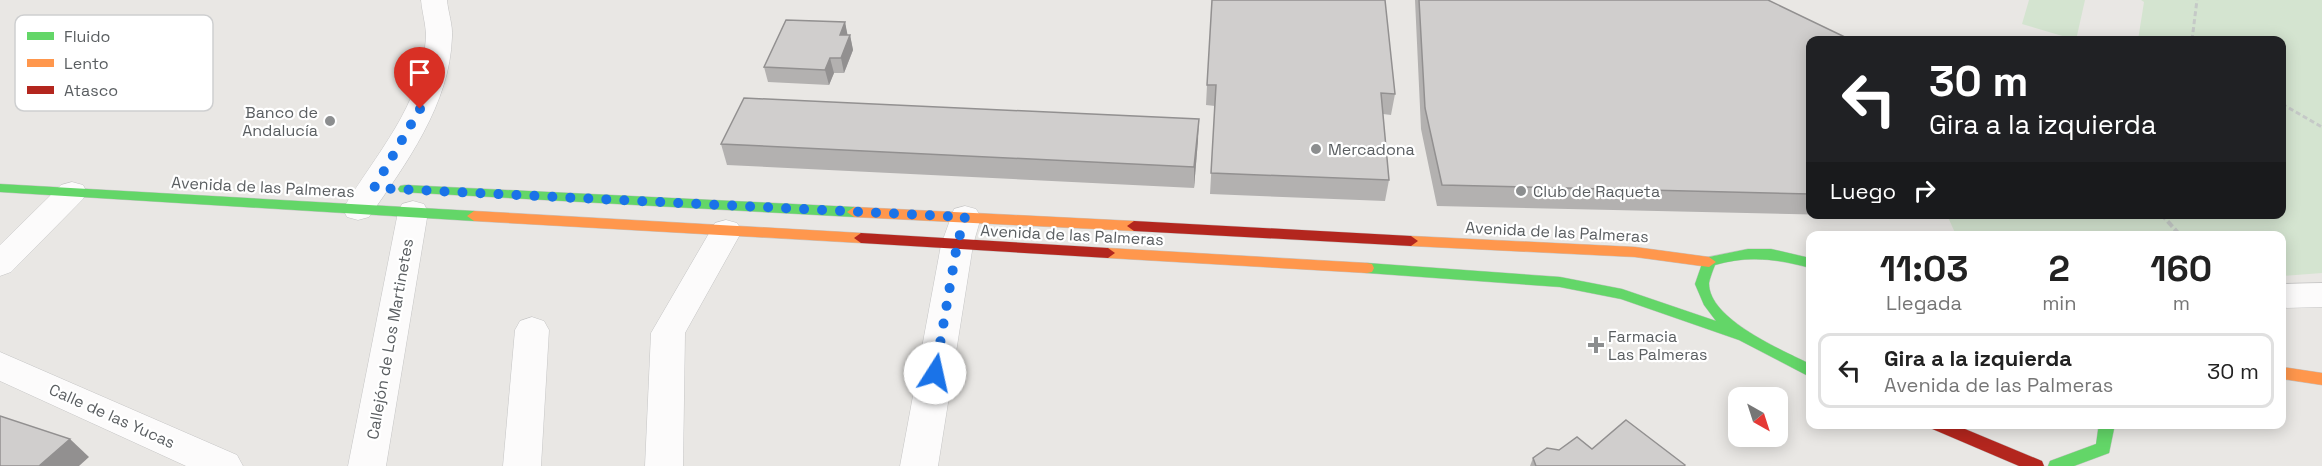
<!DOCTYPE html>
<html lang="es">
<meta charset="utf-8">
<style>
:root{--surface:#fff;--page:#f6f6f6;--text:#222;--muted:#767676;--line:#e0e0e0}
body{margin:0;font-family:"Space Grotesk",sans-serif;background:var(--page);color:var(--text);height:100vh;display:flex;flex-direction:column;font-size:22px;white-space:nowrap}
*{box-sizing:border-box;margin:0}
p{font-size:20px;color:var(--muted)}
.icon{flex:none;width:33px;height:33px;fill:none;stroke:currentColor;stroke-width:2;stroke-linecap:round;stroke-linejoin:round}
.map{position:relative;flex:1;overflow:hidden}
.drawer{position:absolute;left:1806px;top:231px;width:480px;height:198px;display:flex;flex-direction:column;background:var(--surface);border-radius:12px;box-shadow:0 3px 15px #0003}
.drawer>*{flex:none}
.top-card{position:absolute;left:1806px;top:36px;width:480px;height:183px;border-radius:12px;box-shadow:0 3px 15px #0003;background:#202124;color:#fff;overflow:hidden}
.needle{width:39px;rotate:141deg}
.fabs{position:absolute;left:1728px;top:387px;display:grid;gap:12px}
.fabs a{display:grid;place-items:center;width:60px;height:60px;border-radius:12px;background:var(--surface);box-shadow:0 3px 15px #0003;font-size:30px}
.pin{position:absolute;display:grid;place-items:center;width:51px;height:51px;color:#fff;margin:-62px -26px;border-radius:50% 50% 50% 0;rotate:-45deg;box-shadow:0 0 6px #0007}
.pin .icon{rotate:45deg}
.me{position:absolute;width:66px;margin:-33px;rotate:10deg;stroke-linejoin:round;filter:drop-shadow(0 0 4px #0008)}
.turn{display:flex;align-items:center;gap:21px;height:126px;padding:0 24px;font-size:27px}
.turn .icon{width:78px;height:78px;stroke-width:2.5}
.turn b{display:block;font-size:42px;line-height:51px}
.then{display:flex;align-items:center;height:57px;padding:0 24px;background:#0003;gap:12px;font-size:22px}
.eta{display:flex;justify-content:space-evenly;align-items:center;height:102px;text-align:center}
.eta b{font-size:36px;font-weight:700;line-height:42px}
ul{padding:0;list-style:none}
li{display:flex;align-items:center;gap:18px;height:75px;margin:0 12px 9px;padding:0 12px;border:3px solid var(--line);border-radius:12px}
li div{flex:1}
li b{display:block;font-size:22px}
li em{font-style:normal}
.map>svg:first-child{display:block}
.green{fill:#d4e4d0}
.lines{fill:none;stroke-linecap:round;stroke-linejoin:round}
.street-casing{stroke:#c5c5c5;stroke-width:1}
.fast-casing{stroke:#c4c4c3;stroke-width:1}
.slow-casing{stroke:#c4c4c3;stroke-width:1}
.jam-casing{stroke:#c4c4c3;stroke-width:1}
.path-far1{stroke:#c5c9c7;stroke-width:3;stroke-dasharray:5 3;stroke-linecap:butt}
.path{stroke:#c5c9c7;stroke-width:4;stroke-dasharray:7 3;stroke-linecap:butt}
.street{fill:#fcfbfb;fill-rule:evenodd}
.fast{fill:#63d668;fill-rule:evenodd}
.slow{fill:#ff974d;fill-rule:evenodd}
.jam{fill:#b3261e;fill-rule:evenodd}
.wall{fill:#b3b1b0}
.shaded-wall{fill:#929090}
.building{fill:#d0cecd;stroke:#929090;stroke-width:1.5}
.route{stroke:#1a73e8;stroke-width:10;stroke-dasharray:0 18}
.poi-dot{fill:#8c8e8f;stroke:#fff;stroke-width:2}
.labels{text-anchor:middle;dominant-baseline:central;stroke-width:4.5;stroke-linejoin:round;paint-order:stroke}
.poi-label{font-size:16px;fill:#5a5e61;stroke:#fff;text-anchor:start}
.street-label{font-size:16px;fill:#5a5e61;stroke:#fff}
.key{fill:#fff;stroke:#cecfd0;stroke-width:1.5}
.key-label{font-size:16px;fill:#5a5e61}
</style>
<div class="map">
<svg width="2322" height="466" viewBox="0 0 2322 466">
<rect width="100%" height="100%" fill="#e9e7e4"/>
<g class="green">
<path d="M2029 0H2085L2076 40 2022 24Z"/>
<path d="M2141 0H2322V273L2282 276V236L1956 235 1947 215 2282 214V40H2138L2144 2Z"/>
</g>
<g class="lines">
<g class="street-casing">
<g id="street">
<path d="M421 0H447C448 12 453 25 452 37 450 104 406 164 369 217L358 220 347 217 343 209C376 153 422 106 426 37 426 24 422 12 421 0Z"/>
<path d="M72 182 83 185 87 192 83 199 11 272 0 276V245L61 185Z"/>
<path d="M413 201 424 204 428 212 386 466H348L398 212 402 204Z"/>
<path d="M965 206 976 209 981 217 973 245 938 466H900L941 245 954 209Z"/>
<path d="M726 220 737 223 742 231 685 333 683 466H645L651 333 715 223Z"/>
<path d="M2322 283V307L2282 308V284Z"/>
<path d="M532 317 544 321 549 330 541 466H503L515 330 520 321Z"/>
<path d="M0 352 237 455 243 466H186L0 381Z"/>
</g>
</g>
<g class="fast-casing">
<g id="fast">
<path d="M0 184 474 211 481 216 474 221 0 192Z"/>
<path d="M405 185 854 207 861 212 854 217 400 192 398 189 400 186Z"/>
<path d="M1748 249H1771L1810 258V268C1777 259 1748 255 1715 265 1713 270 1710 278 1709 283 1708 319 1784 351 1810 364V377L1739 340 1621 299 1560 287 1367 273 1362 272 1360 268 1362 264 1367 263 1560 277 1622 289 1716 321 1704 305 1695 284 1704 258Z"/>
<path d="M2099 424H2115L2109 453 2074 466H2048L2050 461 2096 444Z"/>
</g>
</g>
<g class="slow-casing">
<g id="slow">
<path d="M854 207 1134 221 1141 226 1134 231 854 217 847 212Z"/>
<path d="M474 211 861 233 868 238 861 243 474 221 467 216Z"/>
<path d="M1411 236 1635 247 1709 257 1716 262 1709 267 1635 257 1411 246 1404 241Z"/>
<path d="M1108 248 1367 263 1372 264 1374 268 1372 272 1367 273 1108 258 1101 253Z"/>
<path d="M2282 367 2322 373V385L2282 379Z"/>
</g>
</g>
<g class="jam-casing">
<g id="jam">
<path d="M1134 221 1411 236 1418 241 1411 246 1134 231 1127 226Z"/>
<path d="M861 233 1108 248 1115 253 1108 258 861 243 854 238Z"/>
<path d="M1927 424H1953L2042 461 2044 466H2019L1930 428Z"/>
</g>
</g>
<g class="path-far1">
<path d="M2192 40 2197 0"/>
<path d="M2282 104 2322 127"/>
</g>
<path class="path" d="M2161 214 2181 236"/>
<use href="#street" class="street"/>
<use href="#fast" class="fast"/>
<use href="#slow" class="slow"/>
<use href="#jam" class="jam"/>
</g>
<g class="wall">
<path d="M1415 0H1768L1810 40V214H1925L1923 217 1437 206 1421 129Z"/>
<path d="M845 22 847 35H850L853 50 844 73H834L829 85 768 82 764 67Z"/>
<path d="M1207 85 1395 94 1391 115 1383 114 1389 180 1385 201 1210 194 1215 106 1206 105Z"/>
<path d="M1198 140 1194 188 727 165 721 144Z"/>
<path d="M1592 449 1684 466H1530L1533 458 1559 450Z"/>
</g>
<g class="shaded-wall">
<path d="M845 22 848 37 840 35Z"/>
<path d="M850 35 853 50 844 73 841 58Z"/>
<path d="M830 58 834 73 829 85 825 70Z"/>
<path d="M1199 119 1198 140 1194 188V167Z"/>
<path d="M70 439 89 457 79 466H39Z"/>
</g>
<g class="building">
<path d="M1212 0H1385L1395 94 1381 93 1389 180 1211 173 1216 85H1207Z"/>
<path d="M1419 0H1768L1849 39V40H1810V194L1442 185 1425 108Z"/>
<path d="M786 20 845 22 840 35H850L841 58H830L825 70 764 67Z"/>
<path d="M744 98 1199 119 1194 167 721 144Z"/>
<path d="M0 416 70 439 39 466H0Z"/>
<path d="M1626 420 1685 465 1684 466H1536L1533 458 1547 448 1559 450 1577 437 1592 449Z"/>
</g>
<g class="lines">
<path class="route" d="M420 109 374 188 965 217 957 245 935 373"/>
</g>
<g class="poi-dot">
<circle cx="330" cy="121" r="6"/>
<circle cx="1316" cy="149" r="6"/>
<circle cx="1521" cy="191" r="6"/>
<path d="M1593 336h6v6h6v6h-6v6h-6v-6h-6v-6h6z"/>
</g>
<g class="labels">
<g class="poi-label">
<text x="318" y="112" text-anchor="end">Banco de<tspan x="318" dy="18">Andalucía</tspan></text>
<text x="1328" y="149">Mercadona</text>
<text x="1533" y="191">Club de Raqueta</text>
<text x="1608" y="336">Farmacia<tspan x="1608" dy="18">Las Palmeras</tspan></text>
</g>
<g class="street-label">
<text transform="translate(263 187) rotate(3)">Avenida de las Palmeras</text>
<text transform="translate(1557 232) rotate(3)">Avenida de las Palmeras</text>
<text transform="translate(1072 235) rotate(3)">Avenida de las Palmeras</text>
<text transform="translate(390 339) rotate(-80)">Callejón de Los Martinetes</text>
<text transform="translate(112 416) rotate(24)">Calle de las Yucas</text>
</g>
</g>
<rect x="15" y="15" width="198" height="96" rx="9" class="key"/>
<rect x="27" y="32" width="27" height="8" fill="#63d668"/>
<rect x="27" y="59" width="27" height="8" fill="#ff974d"/>
<rect x="27" y="86" width="27" height="8" fill="#b3261e"/>
<g class="key-label">
<text x="64" y="42">Fluido</text>
<text x="64" y="69">Lento</text>
<text x="64" y="96">Atasco</text>
</g>
</svg>
<div class="fabs">
<a><svg class="needle" viewBox="-14 -14 28 28"><path d="M0-13l5 13h-10z" fill="#e53935"/><path d="M0 13l5-13h-10z" fill="#767676"/></svg></a>
</div>
<div class="pin" style="left:420px;top:109px;background:#d93025"><svg class="icon" aria-label="arrive" viewBox="0 0 24 24"><path d="M6 21V4h12l-3 4 3 4H6"/></svg></div>
<svg class="me" style="left:935px;top:373px" viewBox="-20 -20 40 40"><circle r="19" fill="#fff"/><path d="M0-13L10 11 0 6-10 11z" fill="#1a73e8"/></svg>
<div class="top-card">
<div class="turn"><svg class="icon" aria-label="left" viewBox="0 0 24 24"><path d="M17 20v-9H6M10 6l-5 5 5 5"/></svg><div><b>30 m</b>Gira a la izquierda</div></div>
<div class="then">Luego<svg class="icon" aria-label="right" viewBox="0 0 24 24"><path d="M7 20v-9h11M14 6l5 5-5 5"/></svg></div>
</div>
<section class="drawer">
<div class="eta">
<div><b>11:03</b><p>Llegada</p></div>
<div><b>2</b><p>min</p></div>
<div><b>160</b><p>m</p></div>
</div>
<ul>
<li><svg class="icon" aria-label="left" viewBox="0 0 24 24"><path d="M17 20v-9H6M10 6l-5 5 5 5"/></svg><div><b>Gira a la izquierda</b><p>Avenida de las Palmeras</p></div><em>30 m</em></li>
</ul>
</section>
</div>
